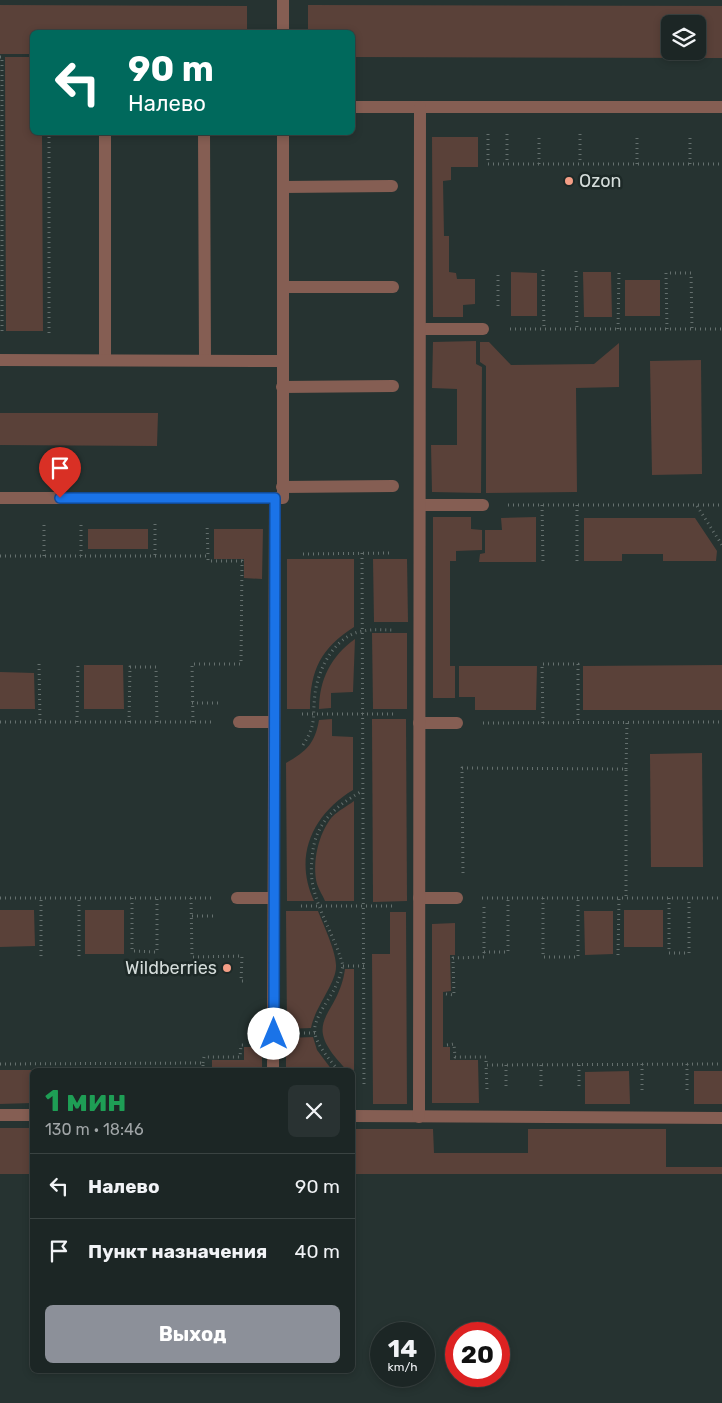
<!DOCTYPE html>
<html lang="ru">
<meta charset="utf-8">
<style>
:root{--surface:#1c2625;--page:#293232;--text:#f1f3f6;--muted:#a0a5a7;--line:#3a4342;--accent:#8c9099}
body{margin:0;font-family:Rubik,sans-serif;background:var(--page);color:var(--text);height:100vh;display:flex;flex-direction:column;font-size:19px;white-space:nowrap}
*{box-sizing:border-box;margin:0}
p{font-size:16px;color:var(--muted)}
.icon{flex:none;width:28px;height:28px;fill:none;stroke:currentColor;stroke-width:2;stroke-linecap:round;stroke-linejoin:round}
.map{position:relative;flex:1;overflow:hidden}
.side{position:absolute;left:30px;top:1068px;width:325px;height:305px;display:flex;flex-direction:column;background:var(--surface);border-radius:8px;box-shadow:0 2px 8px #0003,0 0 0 1px var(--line)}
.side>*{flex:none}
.banner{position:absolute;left:30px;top:30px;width:325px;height:105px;border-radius:8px;box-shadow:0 2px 8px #0003,0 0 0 1px var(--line);background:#00695c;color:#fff;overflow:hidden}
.buttons{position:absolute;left:661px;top:15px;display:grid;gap:10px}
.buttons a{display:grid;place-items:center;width:45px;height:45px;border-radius:8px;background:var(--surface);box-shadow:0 2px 8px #0003,0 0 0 1px var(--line);font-size:25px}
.speed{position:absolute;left:370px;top:1322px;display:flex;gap:10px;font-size:25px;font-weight:700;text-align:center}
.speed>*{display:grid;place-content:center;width:65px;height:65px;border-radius:50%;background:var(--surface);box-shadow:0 2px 8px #0003,0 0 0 1px var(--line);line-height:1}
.speed small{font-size:12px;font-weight:400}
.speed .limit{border:8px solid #d22;background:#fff;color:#111}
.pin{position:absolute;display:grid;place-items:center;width:42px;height:42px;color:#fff;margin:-51px -21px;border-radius:50% 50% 50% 0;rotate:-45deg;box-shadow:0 0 5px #0007}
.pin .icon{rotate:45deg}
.me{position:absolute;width:55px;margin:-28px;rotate:0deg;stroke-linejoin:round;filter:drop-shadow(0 0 4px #0008)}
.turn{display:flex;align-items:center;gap:18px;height:105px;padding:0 15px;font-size:22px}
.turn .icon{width:65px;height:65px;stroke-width:2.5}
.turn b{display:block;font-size:35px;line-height:42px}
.round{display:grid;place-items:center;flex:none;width:52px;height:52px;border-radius:8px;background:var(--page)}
.headline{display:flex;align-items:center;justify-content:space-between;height:85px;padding:0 15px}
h1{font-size:30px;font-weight:700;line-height:38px;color:#1e9e55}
.button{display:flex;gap:10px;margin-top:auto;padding:10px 15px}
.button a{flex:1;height:58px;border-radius:8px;background:var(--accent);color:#fff;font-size:20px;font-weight:700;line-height:58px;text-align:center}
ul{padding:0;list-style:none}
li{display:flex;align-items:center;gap:15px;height:65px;padding:0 15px;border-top:1px solid var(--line)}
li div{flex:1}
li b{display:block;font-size:19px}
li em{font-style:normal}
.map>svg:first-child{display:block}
.green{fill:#5a4139;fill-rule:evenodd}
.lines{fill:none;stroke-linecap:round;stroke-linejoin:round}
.path{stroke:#65706e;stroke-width:3;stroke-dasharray:1 4;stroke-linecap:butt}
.minor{stroke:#855e53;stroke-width:12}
.route-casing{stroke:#114b97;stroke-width:12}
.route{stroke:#1a73e8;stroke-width:9}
.poi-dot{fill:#f49e86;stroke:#1d2927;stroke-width:2}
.labels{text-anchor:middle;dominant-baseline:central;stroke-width:5;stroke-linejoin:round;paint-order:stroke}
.poi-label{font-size:18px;fill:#d4dcda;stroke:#1d2927;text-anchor:start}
</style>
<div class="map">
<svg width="722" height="1403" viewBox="0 0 722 1403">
<rect width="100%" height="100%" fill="#263331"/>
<g class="green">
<path d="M0 5 247 6V32H32V54H0Z"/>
<path d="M308 5 722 6V58L353 57 352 32H308ZM670 24H698V51H670Z"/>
<path d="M5 57H32V132L42 133 43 331H6Z"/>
<path d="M432 137H478V167H451V180L443 181 444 236H449V272L456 273 457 279H475V304L463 305V317H433Z"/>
<path d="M511 272 537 273V316H511Z"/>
<path d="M583 272H611L612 317H584Z"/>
<rect x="625" y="280" width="35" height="36"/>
<path d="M476 341V364L482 367 481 493 432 492 431 445H457V389L432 388 433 342Z"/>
<path d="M480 342H489L511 365 594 364 619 343V387L576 388 577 492 486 493V366L480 362Z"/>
<path d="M701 360 702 474 652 475 650 361Z"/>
<path d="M0 413H158L157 446 0 445Z"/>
<path d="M433 517H471V529L482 530V550L456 551V561H450V666H455V698H433Z"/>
<path d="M536 517V562H479L480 554 485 553V530H502L501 518Z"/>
<path d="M584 518H695L717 551 716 561H663V554H622V561H584Z"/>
<rect x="88" y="529" width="60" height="20"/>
<path d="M214 529H263L262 579 244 578V559H214Z"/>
<path d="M287 559H354V627C321 648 310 670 310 709H287Z"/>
<path d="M373 559H407L408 622H374Z"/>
<path d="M372 633H407V709H373Z"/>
<path d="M355 639 353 692 331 693V708L319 709C319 680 331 656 355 639Z"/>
<path d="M84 665H123L124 709H84Z"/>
<path d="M722 665V710H583V666Z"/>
<path d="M459 666H537L536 710H475V697H459Z"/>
<path d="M0 672 34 673 35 709H0Z"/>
<path d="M332 719V736L353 737V790C313 814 293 856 314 901H287L286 763C307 751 315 743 319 720Z"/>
<path d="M372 719H406L407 901 373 902Z"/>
<path d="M702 753 703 867H651L650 754Z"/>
<path d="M354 801V901H325C323 896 319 890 317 884 312 863 318 834 332 817 338 811 347 806 354 801Z"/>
<path d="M0 910H34L35 946 0 947Z"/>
<rect x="85" y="910" width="39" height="44"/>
<rect x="624" y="910" width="39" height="37"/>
<path d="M286 911H318C323 924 337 953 336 967 336 983 315 1007 311 1028L287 1029Z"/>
<path d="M584 911H613V954L585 955Z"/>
<path d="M390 912H406L407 1104H373L372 954H390Z"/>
<path d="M455 923V955H450L451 991 443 992V1047H450V1060H478L479 1103H432V924Z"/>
<path d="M345 969H354V1077L352 1070H347C297 1019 338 1020 345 969Z"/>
<path d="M313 1037 317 1050 332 1070H286V1038Z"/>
<path d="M262 1038V1070H212V1060H244V1047H252V1039Z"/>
<path d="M0 1070H32V1103L0 1104Z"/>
<path d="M629 1071 630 1104H585V1072Z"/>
<rect x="694" y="1071" width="28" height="33"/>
<rect x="0" y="1128" width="32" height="46"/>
<path d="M353 1129H433L434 1153H528V1129H666V1167H722V1174H353Z"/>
</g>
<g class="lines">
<g class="path">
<path d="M0 57H2V333"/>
<path d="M49 132V334"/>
<path d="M488 134V164H722"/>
<path d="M507 134V163"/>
<path d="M580 134V164"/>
<path d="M539 164V134"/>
<path d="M637 164V135"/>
<path d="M690 164V135"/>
<path d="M543 270 544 329"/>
<path d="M576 271 577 329"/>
<path d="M498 306V273"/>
<path d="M510 329H722"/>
<path d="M618 329 619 270"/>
<path d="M667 329 666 273H691L692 329"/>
<path d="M508 505H722"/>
<path d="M542 505 543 562"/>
<path d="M577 505V563"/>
<path d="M697 506 722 545"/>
<path d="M155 524V556"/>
<path d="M362 553 364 1088"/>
<path d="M303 554 392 553"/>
<path d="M0 556H208L207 524"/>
<path d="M44 556V524"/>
<path d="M81 556V524"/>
<path d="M39 664 40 722"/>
<path d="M192 703H220"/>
<path d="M302 714H393"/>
<path d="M0 722H212"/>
<path d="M77 722 78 664"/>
<path d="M129 722 130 667H156L157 722"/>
<path d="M193 722 192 664H241L242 561H208V556"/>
<path d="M483 723 722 722"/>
<path d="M543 723 542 664H578V723"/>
<path d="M303 745C317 723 312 719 315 694 318 669 335 635 363 631 372 629 383 630 393 630"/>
<path d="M626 769 627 722"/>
<path d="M463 873 462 768 626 769V898"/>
<path d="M0 898H211"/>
<path d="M132 898V951L157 952V898"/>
<path d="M191 898 192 957 242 956 241 981H247"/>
<path d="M482 898H722"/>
<path d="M543 898V957H578V898"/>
<path d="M669 898V953H689V898"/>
<path d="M301 906H392"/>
<path d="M484 907V952H508V898"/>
<path d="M192 916H216"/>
<path d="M618 955 619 898"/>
<path d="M41 956V898"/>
<path d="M79 956V898"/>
<path d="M343 966H364"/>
<path d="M446 994 454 995 453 958 484 957V952"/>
<path d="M299 1033H315"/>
<path d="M447 1045 454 1044 455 1057H486V1065"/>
<path d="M203 1063 204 1057H240L241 1045H245"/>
<path d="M0 1064 203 1063V1070"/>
<path d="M687 1064V1090"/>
<path d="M506 1065V1089"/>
<path d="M541 1065V1089"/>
<path d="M579 1065V1089"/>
<path d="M338 1070C330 1060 318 1047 315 1034 312 1020 329 1000 335 988 338 981 341 973 343 966 336 939 319 914 313 886 311 877 311 868 312 859 314 824 333 808 362 791"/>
<path d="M487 1089 486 1065 722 1064"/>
<path d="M642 1090V1064"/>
</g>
<g class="minor">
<path d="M283 0V32"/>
<path d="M352 107H722"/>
<path d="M105 132V360"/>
<path d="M204 132 205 360"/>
<path d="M283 187 392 186"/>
<path d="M283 287H393"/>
<path d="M420 329H483"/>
<path d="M0 360 282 361"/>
<path d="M282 387 393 386"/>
<path d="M282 487 393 486"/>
<path d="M0 498H283V132"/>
<path d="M420 505H483"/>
<path d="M239 722H274"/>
<path d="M419 723H457"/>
<path d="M237 898H274"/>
<path d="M419 898H457"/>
<path d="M273 1070 275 498"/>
<path d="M0 1115H32"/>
<path d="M352 1116 722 1118"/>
<path d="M419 1117 420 107"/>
</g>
</g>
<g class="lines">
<g class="route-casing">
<path id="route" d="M60 498H275L274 1034"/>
</g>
<use href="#route" class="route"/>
</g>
<g class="poi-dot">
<circle cx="569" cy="181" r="5"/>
<circle cx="227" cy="968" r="5"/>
</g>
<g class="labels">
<g class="poi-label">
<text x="579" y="181">Ozon</text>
<text x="217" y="968" text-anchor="end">Wildberries</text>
</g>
</g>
</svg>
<div class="buttons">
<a><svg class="icon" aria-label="layers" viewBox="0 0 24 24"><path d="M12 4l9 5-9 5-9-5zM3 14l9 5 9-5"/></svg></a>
</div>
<div class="speed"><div>14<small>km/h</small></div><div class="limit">20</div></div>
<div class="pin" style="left:60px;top:498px;background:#d93025"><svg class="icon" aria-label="arrive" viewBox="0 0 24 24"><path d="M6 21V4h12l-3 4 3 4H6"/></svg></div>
<svg class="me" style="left:274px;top:1034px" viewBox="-20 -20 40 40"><circle r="19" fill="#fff"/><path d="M0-13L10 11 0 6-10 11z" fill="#1a73e8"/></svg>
<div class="banner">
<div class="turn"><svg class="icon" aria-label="left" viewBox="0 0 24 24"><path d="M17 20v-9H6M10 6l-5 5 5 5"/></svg><div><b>90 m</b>Налево</div></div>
</div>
<section class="side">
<div class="headline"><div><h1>1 мин</h1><p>130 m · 18:46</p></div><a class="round"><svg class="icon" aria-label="close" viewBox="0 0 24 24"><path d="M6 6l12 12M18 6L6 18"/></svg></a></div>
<ul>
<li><svg class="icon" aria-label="left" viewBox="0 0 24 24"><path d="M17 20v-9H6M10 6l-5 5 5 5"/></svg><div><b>Налево</b></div><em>90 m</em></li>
<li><svg class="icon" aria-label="arrive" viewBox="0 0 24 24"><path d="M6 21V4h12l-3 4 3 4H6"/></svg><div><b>Пункт назначения</b></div><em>40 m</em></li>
</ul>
<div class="button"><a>Выход</a></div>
</section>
</div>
